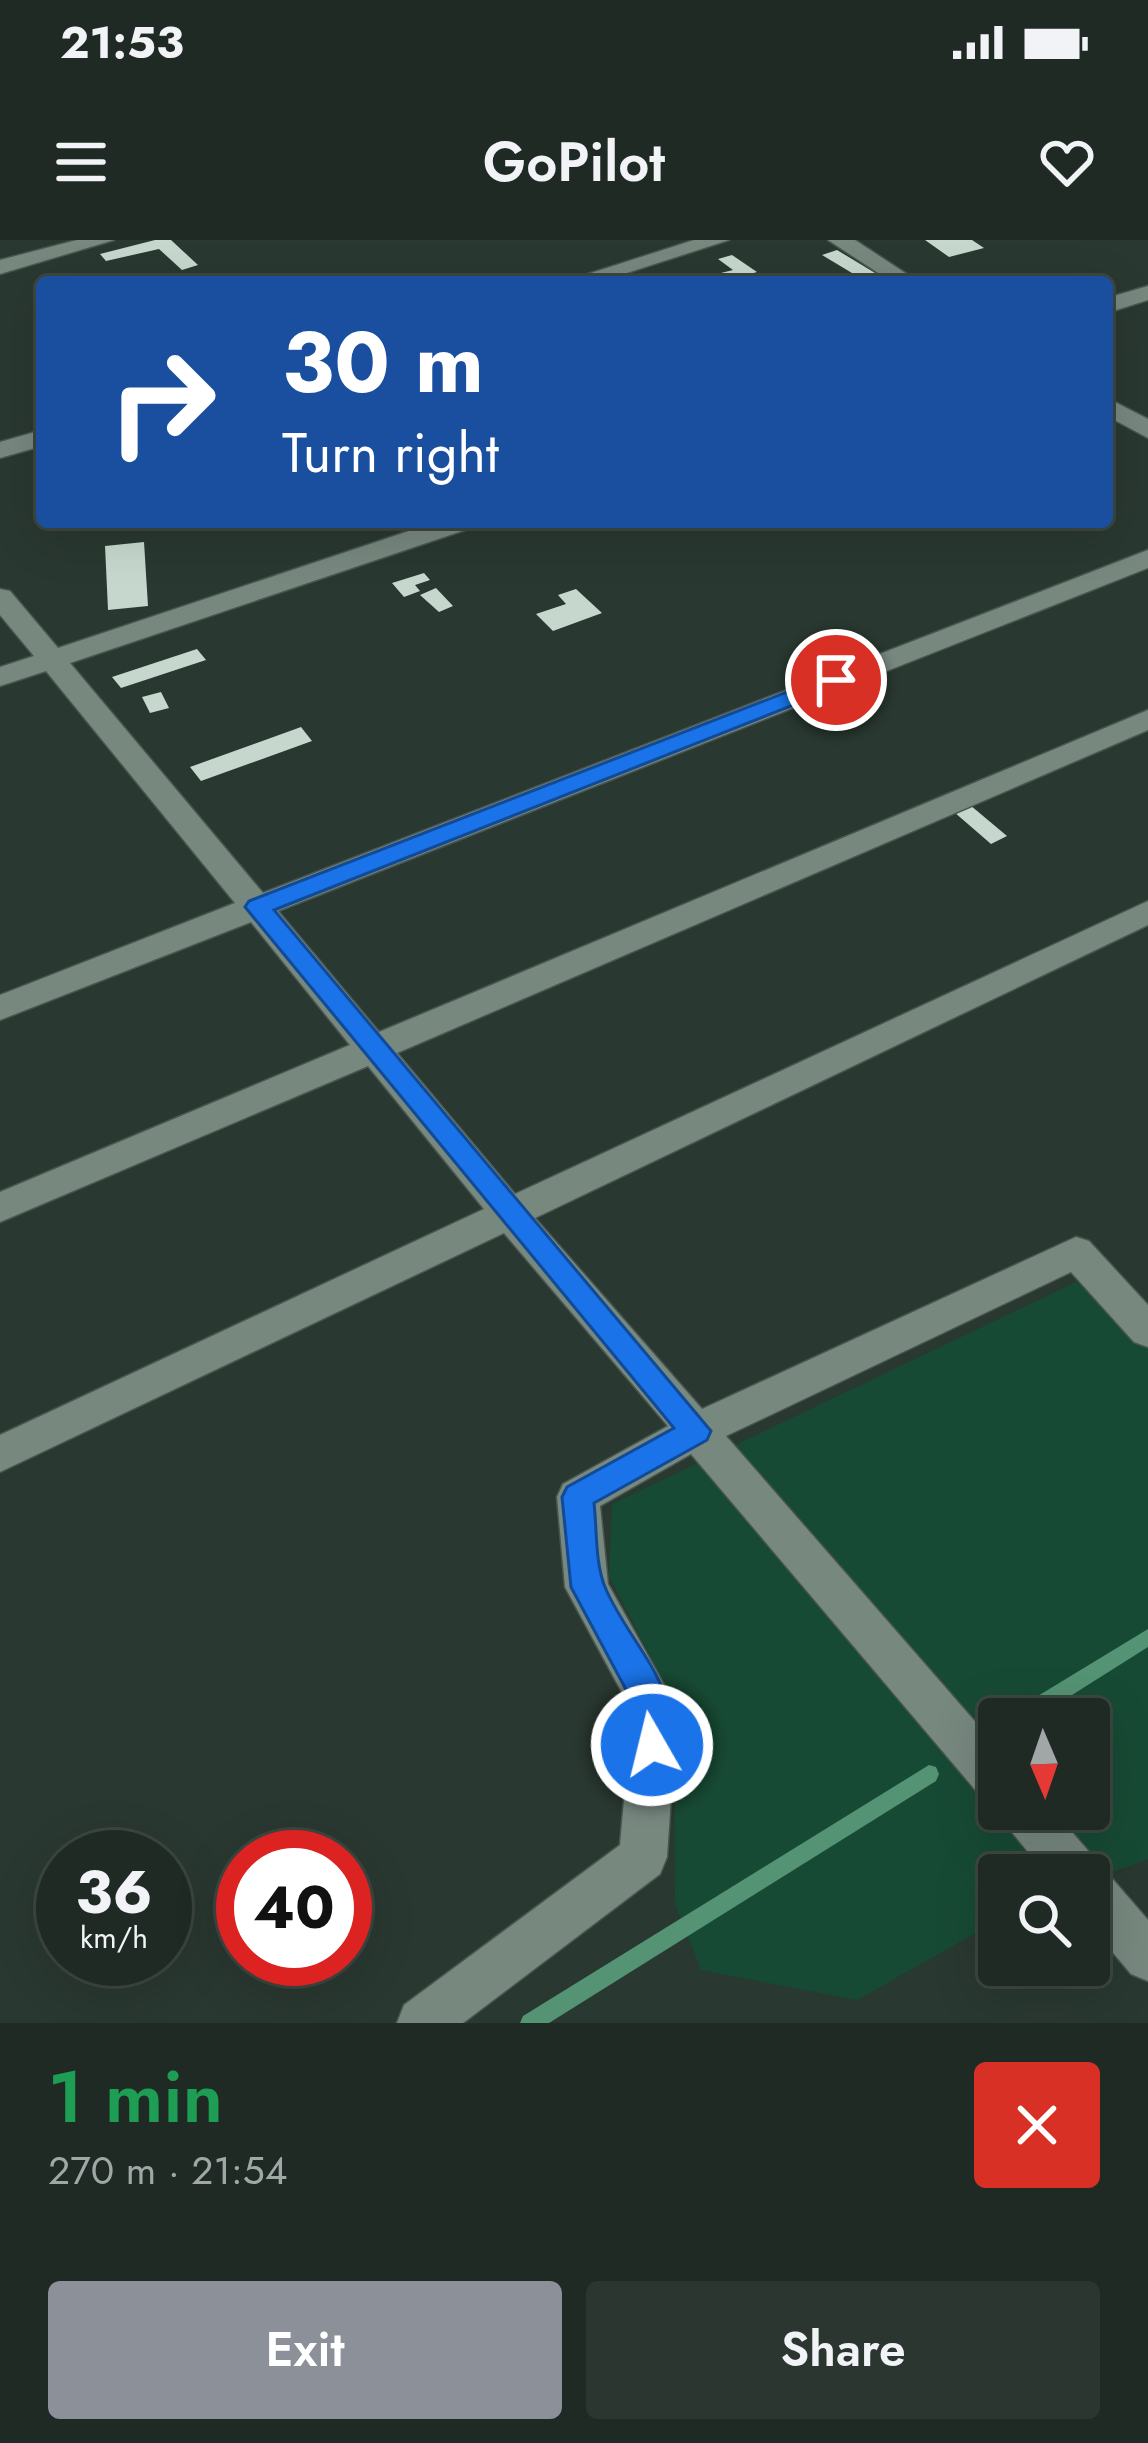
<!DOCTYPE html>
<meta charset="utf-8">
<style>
:root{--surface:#1f2a24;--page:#2c3631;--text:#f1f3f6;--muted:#a1a7a6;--line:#3c4641;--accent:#8c9099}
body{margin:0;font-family:Jost,sans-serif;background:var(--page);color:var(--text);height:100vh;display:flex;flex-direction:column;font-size:45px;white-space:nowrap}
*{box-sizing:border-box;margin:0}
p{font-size:39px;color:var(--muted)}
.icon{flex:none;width:66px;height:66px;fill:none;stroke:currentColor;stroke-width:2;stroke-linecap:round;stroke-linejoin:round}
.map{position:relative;height:1783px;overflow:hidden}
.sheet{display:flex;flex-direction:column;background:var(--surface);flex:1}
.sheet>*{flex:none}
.banner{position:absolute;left:36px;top:36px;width:1077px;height:252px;border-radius:12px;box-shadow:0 12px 48px #0002,0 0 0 3px var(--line);background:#1a4fa0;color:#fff;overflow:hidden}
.needle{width:78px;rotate:178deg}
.fabs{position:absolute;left:978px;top:1458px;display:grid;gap:24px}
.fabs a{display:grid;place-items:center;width:132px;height:132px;border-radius:12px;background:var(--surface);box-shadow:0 12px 48px #0002,0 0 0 3px var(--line);font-size:60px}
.speed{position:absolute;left:36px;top:1590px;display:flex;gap:24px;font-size:60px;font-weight:700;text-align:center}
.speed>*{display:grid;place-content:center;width:156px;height:156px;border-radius:50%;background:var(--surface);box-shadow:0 12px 48px #0002,0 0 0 3px var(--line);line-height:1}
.speed small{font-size:30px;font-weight:400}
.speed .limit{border:18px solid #d22;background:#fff;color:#111}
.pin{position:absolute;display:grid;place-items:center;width:102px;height:102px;color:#fff;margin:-51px;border:6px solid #fff;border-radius:50%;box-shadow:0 3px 12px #0007}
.me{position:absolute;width:132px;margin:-66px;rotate:352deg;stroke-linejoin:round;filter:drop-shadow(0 0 9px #0008)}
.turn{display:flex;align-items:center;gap:42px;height:252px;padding:0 48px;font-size:54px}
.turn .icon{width:156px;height:156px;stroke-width:2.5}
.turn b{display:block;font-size:84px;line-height:102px}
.round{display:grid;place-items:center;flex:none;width:126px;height:126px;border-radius:12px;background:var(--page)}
.summary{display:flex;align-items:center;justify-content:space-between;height:204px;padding:0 48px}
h1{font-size:72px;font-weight:600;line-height:90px;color:#1e9e55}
.button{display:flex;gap:24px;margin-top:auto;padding:24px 48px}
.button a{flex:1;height:138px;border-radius:12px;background:var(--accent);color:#fff;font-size:48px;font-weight:600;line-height:138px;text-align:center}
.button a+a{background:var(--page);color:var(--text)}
.status{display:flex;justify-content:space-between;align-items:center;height:84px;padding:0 60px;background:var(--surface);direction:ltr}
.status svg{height:33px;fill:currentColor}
header{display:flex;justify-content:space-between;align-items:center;height:156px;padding:0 48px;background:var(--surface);font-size:54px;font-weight:600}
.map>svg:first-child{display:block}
.green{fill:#174a34;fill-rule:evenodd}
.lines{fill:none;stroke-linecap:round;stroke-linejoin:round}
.stream{fill:#549374;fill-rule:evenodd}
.building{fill:#c6d8ce}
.minor-casing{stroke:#49554f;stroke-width:3}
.minor{fill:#77887f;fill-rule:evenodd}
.route{fill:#1a73e8;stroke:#114b97;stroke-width:3}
</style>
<div class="status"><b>21:53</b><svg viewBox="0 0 49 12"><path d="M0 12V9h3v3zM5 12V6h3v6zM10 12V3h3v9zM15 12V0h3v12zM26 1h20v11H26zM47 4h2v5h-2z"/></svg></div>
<header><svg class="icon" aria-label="menu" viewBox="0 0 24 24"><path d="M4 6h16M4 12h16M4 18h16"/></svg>GoPilot<svg class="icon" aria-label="heart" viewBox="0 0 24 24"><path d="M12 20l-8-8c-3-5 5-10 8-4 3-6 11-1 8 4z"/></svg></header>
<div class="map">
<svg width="1148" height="1783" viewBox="0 0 1148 1783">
<rect width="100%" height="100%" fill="#293830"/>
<path class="green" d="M1076 1042 1148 1098V1619L1089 1641V1635H999V1680L857 1760 701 1730 675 1664 674 1462 609 1336 612 1264ZM999 1479H1089V1569H999Z"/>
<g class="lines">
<g class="stream">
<path d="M1148 1389V1407L1034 1479H1008L1010 1473Z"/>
<path d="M929 1525 936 1527 939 1534 936 1541 549 1783H520L523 1776Z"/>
</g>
</g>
<g class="building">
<path d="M155 0H171L198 25 182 30 159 9 106 21 100 14Z"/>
<path d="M925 0H972L984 8 949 17Z"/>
<path d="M837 10 890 42H867L822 15Z"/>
<path d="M732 15 757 32 730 40 721 33 733 30 718 19Z"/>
<path d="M144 302 148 366 108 370 105 306Z"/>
<path d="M424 333 430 340 415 345 420 351 404 357 392 343Z"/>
<path d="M436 348 453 366 439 372 420 355Z"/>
<path d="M576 349 602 373 553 391 536 374 566 364 558 355Z"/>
<path d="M197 409 206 420 121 448 112 437Z"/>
<path d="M161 452 169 468 150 473 142 457Z"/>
<path d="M301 487 312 501 201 541 190 527Z"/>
<path d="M970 565 1007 596 991 604 954 572Z"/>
</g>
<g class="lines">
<g class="minor-casing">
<g id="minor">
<path d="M77 0H114L0 34V20Z"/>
<path d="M694 0H729L599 42H563Z"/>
<path d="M828 0H855L919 42H892Z"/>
<path d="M1148 46V60L1107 73V58Z"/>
<path d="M1107 158 1148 179V198L1107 176Z"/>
<path d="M42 190V206L0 218V202Z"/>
<path d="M436 282H475L471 288 70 423 263 653 1148 310V328L278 671 379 792 1148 470V490L397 813 515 954 1148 661V685L535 978 702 1169 1076 997 1089 1001 1148 1065V1107L1134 1102 1071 1032 726 1196 999 1509V1565L983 1559 691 1214 600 1266 608 1344 677 1468 667 1617 660 1634 463 1783H397L404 1765 620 1605 632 1471 565 1347 557 1257 563 1244 668 1186 504 993 0 1232V1195L484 969 368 826 0 982V952L350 805 251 682 0 780V755L235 663 46 431 0 446V427L34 416 0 375V349L10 351 58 408Z"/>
<path d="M999 1569H1052L1148 1680V1741L1131 1734 1089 1684V1635H1047L1006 1585Z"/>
</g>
</g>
<use href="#minor" class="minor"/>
</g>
<path class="route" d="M836 433 847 440 844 445 274 670 711 1191 707 1200 594 1263C597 1289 595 1323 605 1347 627 1402 691 1454 664 1517L652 1522 639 1517 634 1505 637 1470 571 1347 562 1257 567 1247 674 1188 245 667 249 661Z"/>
</svg>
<div class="fabs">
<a><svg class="needle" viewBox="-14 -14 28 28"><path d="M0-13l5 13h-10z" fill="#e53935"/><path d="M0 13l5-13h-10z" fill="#a1a7a6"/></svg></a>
<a><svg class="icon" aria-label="search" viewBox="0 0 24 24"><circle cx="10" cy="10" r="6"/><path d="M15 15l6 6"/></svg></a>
</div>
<div class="speed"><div>36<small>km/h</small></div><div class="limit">40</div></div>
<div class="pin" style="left:836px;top:440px;background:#d93025"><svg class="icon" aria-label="arrive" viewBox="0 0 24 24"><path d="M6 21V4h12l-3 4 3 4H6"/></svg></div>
<svg class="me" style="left:652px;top:1505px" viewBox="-20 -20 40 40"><circle r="17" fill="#1a73e8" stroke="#fff" stroke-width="3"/><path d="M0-11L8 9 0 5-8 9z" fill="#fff"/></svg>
<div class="banner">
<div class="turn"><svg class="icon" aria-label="right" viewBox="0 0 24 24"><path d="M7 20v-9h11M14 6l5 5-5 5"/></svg><div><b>30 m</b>Turn right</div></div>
</div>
</div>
<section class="sheet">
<div class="summary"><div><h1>1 min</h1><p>270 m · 21:54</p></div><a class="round" style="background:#d93025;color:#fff"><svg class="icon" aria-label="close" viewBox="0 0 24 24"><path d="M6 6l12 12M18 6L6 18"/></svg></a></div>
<div class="button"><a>Exit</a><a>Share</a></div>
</section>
